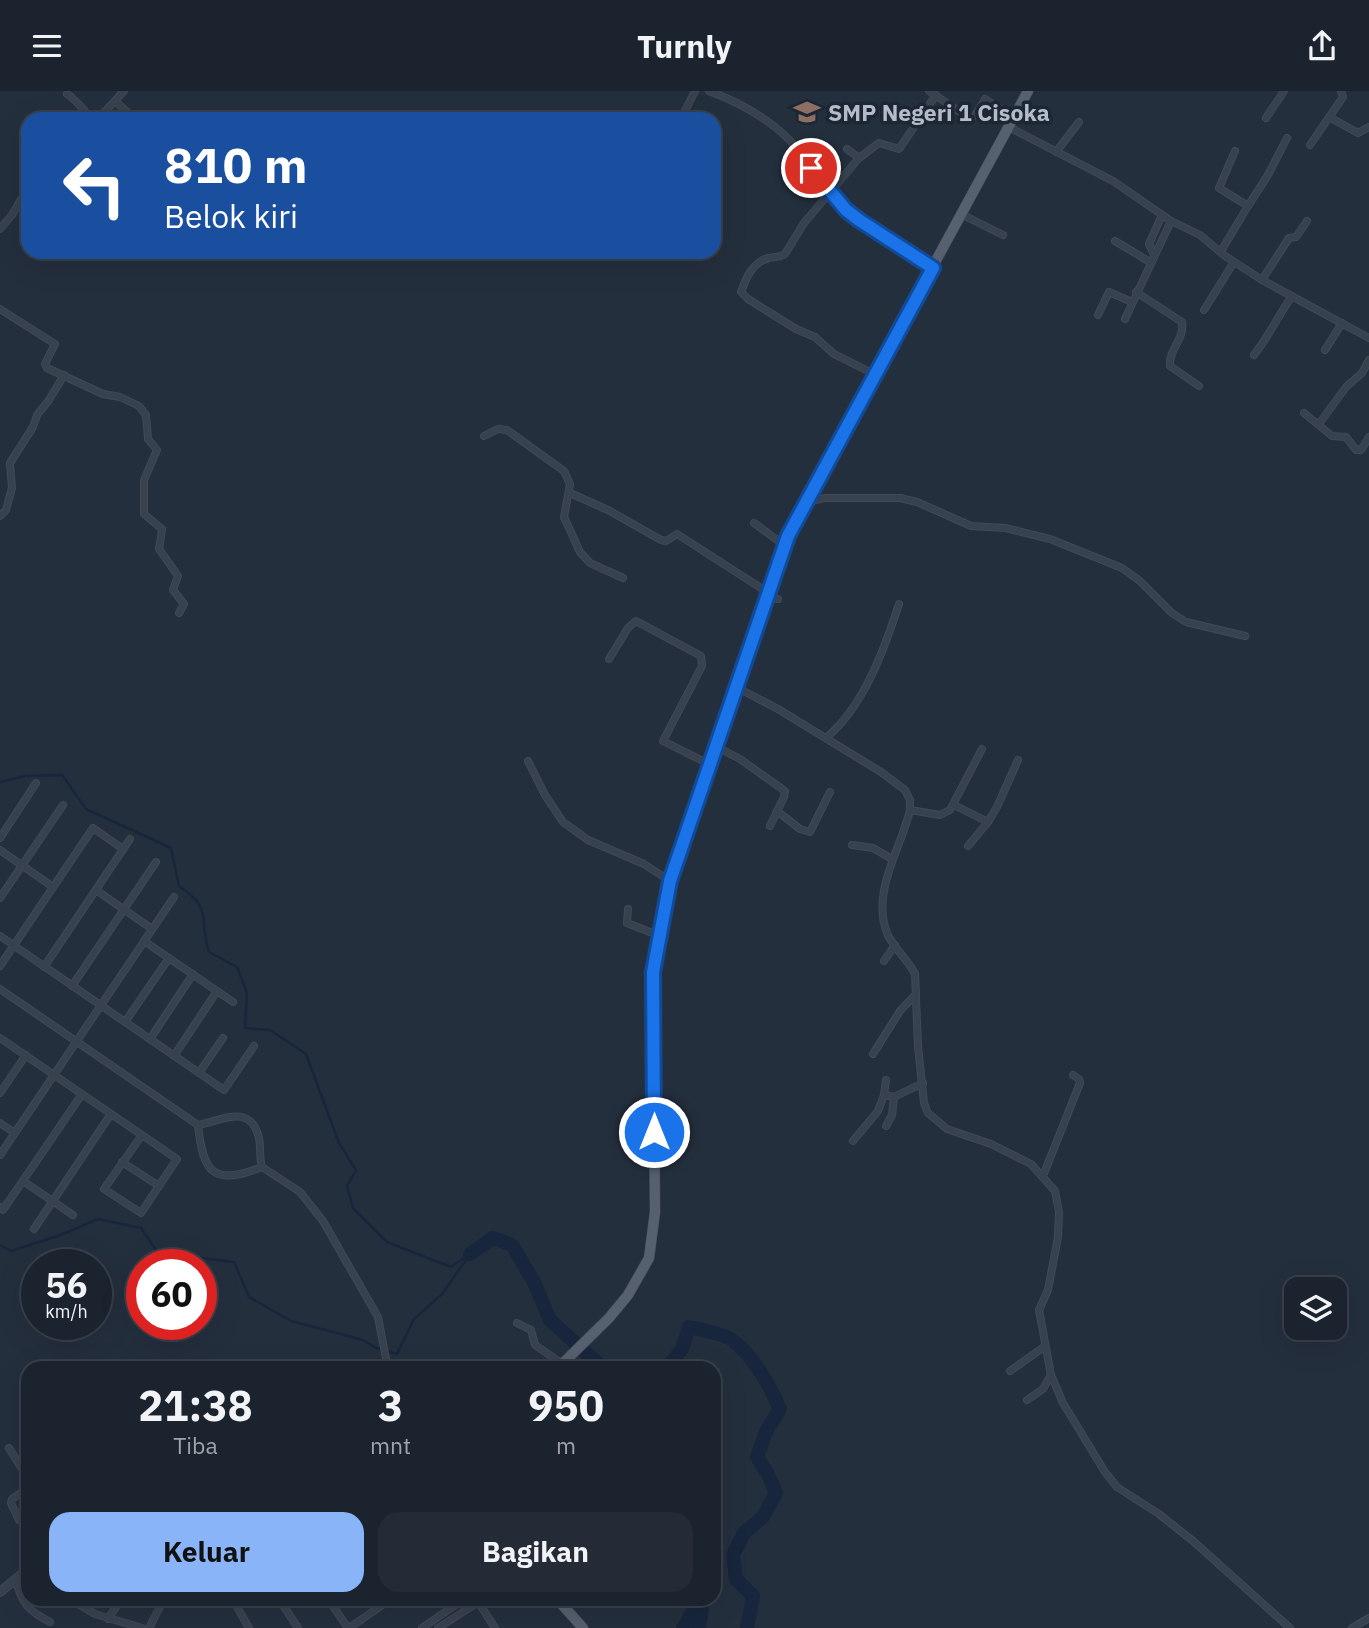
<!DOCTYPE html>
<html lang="id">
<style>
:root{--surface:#1b232e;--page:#242b36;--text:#f1f3f6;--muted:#a0a4aa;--line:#39404a;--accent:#8ab4f8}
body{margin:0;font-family:"IBM Plex Sans",sans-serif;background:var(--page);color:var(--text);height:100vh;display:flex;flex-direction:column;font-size:26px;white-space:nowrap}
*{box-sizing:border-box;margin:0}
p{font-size:23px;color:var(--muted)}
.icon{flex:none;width:38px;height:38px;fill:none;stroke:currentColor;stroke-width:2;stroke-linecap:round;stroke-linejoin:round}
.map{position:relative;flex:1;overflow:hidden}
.details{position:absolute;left:21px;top:1270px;width:700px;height:245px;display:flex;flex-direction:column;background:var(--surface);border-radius:21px;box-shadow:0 7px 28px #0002,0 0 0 2px var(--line)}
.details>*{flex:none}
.top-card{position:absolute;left:21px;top:21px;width:700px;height:147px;border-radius:21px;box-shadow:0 7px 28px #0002,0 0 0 2px var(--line);background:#1a4fa0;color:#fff;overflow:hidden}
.tools{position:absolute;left:1284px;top:1186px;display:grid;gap:14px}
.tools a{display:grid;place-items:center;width:63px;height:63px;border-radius:14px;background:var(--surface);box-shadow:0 7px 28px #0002,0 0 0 2px var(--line);font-size:35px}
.speed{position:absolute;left:21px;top:1158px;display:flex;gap:14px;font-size:35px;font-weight:700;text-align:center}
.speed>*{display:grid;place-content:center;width:91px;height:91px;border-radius:50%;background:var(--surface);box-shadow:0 7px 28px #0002,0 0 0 2px var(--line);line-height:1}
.speed small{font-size:18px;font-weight:400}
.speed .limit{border:10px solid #d22;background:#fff;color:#111}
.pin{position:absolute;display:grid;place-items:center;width:60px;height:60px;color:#fff;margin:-30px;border:4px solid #fff;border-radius:50%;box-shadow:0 2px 7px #0007}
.me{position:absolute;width:77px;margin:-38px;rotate:0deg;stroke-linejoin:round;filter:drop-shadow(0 0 5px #0008)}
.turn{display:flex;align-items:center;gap:24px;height:147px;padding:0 28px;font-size:32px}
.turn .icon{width:91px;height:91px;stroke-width:2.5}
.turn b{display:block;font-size:49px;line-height:60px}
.eta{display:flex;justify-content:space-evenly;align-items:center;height:119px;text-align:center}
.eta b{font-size:42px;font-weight:700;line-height:49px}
.cta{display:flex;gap:14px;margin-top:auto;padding:14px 28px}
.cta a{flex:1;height:80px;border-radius:21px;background:var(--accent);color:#111;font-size:28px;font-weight:700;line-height:80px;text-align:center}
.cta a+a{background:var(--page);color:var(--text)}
header{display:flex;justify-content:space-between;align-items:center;height:91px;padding:0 28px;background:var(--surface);font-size:32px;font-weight:700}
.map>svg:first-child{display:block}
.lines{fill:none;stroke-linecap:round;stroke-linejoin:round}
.stream{stroke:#17263c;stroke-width:2.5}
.river{stroke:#17263c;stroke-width:14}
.minor-casing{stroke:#414a57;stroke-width:8}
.tertiary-casing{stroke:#414a57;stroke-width:10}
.primary-casing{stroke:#414a57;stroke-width:11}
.minor{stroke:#38414e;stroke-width:6}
.tertiary{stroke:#38414e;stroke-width:8}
.primary{stroke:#56606e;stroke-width:10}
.route-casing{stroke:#114b97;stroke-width:18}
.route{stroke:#1a73e8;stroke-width:12}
.labels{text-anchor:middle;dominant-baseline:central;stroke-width:7;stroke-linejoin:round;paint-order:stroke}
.poi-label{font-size:23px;font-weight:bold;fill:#b4bcc9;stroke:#1d2633;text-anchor:start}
</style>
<header><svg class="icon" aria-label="menu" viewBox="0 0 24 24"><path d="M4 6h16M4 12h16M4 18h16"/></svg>Turnly<svg class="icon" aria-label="share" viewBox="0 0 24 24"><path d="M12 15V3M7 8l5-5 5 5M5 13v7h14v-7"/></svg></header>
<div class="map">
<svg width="1369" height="1537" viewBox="0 0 1369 1537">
<rect width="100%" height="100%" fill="#242f3e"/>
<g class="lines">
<g class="stream">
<path d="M0 691 25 685 62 684 86 718 171 757 179 795C214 818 198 828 209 861L237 876 247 902 245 937 270 939 306 963 339 1052 356 1079 347 1095 353 1117 387 1151 451 1176 470 1163"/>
<path d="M0 1154 11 1160 58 1145 98 1128 141 1137 163 1169 194 1166 234 1171 249 1206 291 1230 363 1249 376 1257 397 1263 414 1228 442 1203 468 1166"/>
</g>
<g class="river">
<path d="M470 1163 493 1147 512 1154 534 1191 550 1229 604 1278"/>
<path d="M666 1278 682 1258 689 1236C702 1239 721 1242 732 1249 752 1263 771 1296 780 1318L766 1341 757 1366 768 1383 776 1402 763 1426 744 1442 733 1464 736 1488 753 1505 747 1537"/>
<path d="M683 1537 696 1515 702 1518 699 1537"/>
</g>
<g class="minor-casing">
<g id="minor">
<path d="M709 0C744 13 778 33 801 62 816 82 830 104 848 120 873 143 905 158 933 177"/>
<path d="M929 0 970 28 976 23 985 8 1013 26"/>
<path d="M67 3C79 11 83 20 93 28"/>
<path d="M116 11 135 28"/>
<path d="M1329 26 1358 42 1369 36"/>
<path d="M1266 27 1284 0"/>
<path d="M98 28 124 0"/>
<path d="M681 28 695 0"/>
<path d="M1007 35 1113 90 1171 130 1200 144 1225 165 1262 189 1369 247"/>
<path d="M1310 54 1343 6 1341 0"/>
<path d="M847 58 859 67 804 132 785 163C779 167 776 165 769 167 753 170 746 187 741 201L748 208 796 238 815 246 834 263 874 283"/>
<path d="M1235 60 1219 97 1248 115 1268 84 1287 47"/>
<path d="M1056 61 1079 31"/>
<path d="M859 67 879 52 899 58 936 4"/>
<path d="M961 123 1003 144"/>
<path d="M0 138 12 124 28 96"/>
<path d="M1115 150 1150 171"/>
<path d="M1221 160 1248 115"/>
<path d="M1154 164 1149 153 1162 124"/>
<path d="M1262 189 1289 147 1296 146 1307 130"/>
<path d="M1136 201 1182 231C1185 248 1168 259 1170 275L1199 295"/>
<path d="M0 218 55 253 45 273 47 277 103 303 120 306 139 315 146 324 148 348 157 359 144 389V423L162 438 159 458 178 485 173 499 184 513 179 522"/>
<path d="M1204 219 1234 171"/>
<path d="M1098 224 1109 201 1132 211"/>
<path d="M1125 228 1171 130"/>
<path d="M1325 259 1342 232"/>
<path d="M1254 264C1269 245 1278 225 1292 205"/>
<path d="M1304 322 1332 345 1346 346 1356 359H1361L1369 346"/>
<path d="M1319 333 1346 296 1362 282 1369 269"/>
<path d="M484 345 498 338 507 339 564 380 570 393 564 426 580 461 590 472 623 487"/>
<path d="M570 402 608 419 661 449 666 450 677 443 767 501"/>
<path d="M806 411 825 407H900L917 411 971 435 1005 437 1050 448 1122 477 1140 490 1172 522 1186 531 1245 545"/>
<path d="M0 425 6 419 12 397 10 372 33 336 37 324 49 309 64 284"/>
<path d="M754 432 784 454"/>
<path d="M766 506 778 508"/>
<path d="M609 568 628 537 636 530 701 565 702 575 663 650 711 674"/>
<path d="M736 596 778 618 881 681 905 699 910 709V719C901 758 871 800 887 842 893 857 908 868 915 883L918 955 924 1012 928 1022 947 1038 991 1053 1031 1073 1055 1100 1059 1121 1058 1146 1048 1199 1039 1219 1051 1284 1063 1312 1105 1381 1117 1396 1159 1423 1193 1450 1290 1537"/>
<path d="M826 647C864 615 884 559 899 513"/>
<path d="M717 656 740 668 785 700 784 706 770 735"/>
<path d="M528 670 545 704 563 731 588 749 644 773 670 790"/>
<path d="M954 714 988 731 997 716 1018 669"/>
<path d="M910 719 940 724 950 719 982 658"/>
<path d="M777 720 800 738 810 741 830 701"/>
<path d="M0 747 36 692"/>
<path d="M852 754 873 757 892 768"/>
<path d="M968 755 988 731"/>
<path d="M0 759 53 796"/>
<path d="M96 799 152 838"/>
<path d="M0 807 63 714"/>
<path d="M628 818 627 832 660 845"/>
<path d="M0 845 224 999 254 955"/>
<path d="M144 850 233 911"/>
<path d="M884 870 895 854"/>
<path d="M0 875 93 737 123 758"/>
<path d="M44 876 130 748"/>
<path d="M72 895 156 771"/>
<path d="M0 898 198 1034C222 1030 250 1011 259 1047 261 1057 259 1066 262 1076L300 1101 323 1130 378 1226 388 1278"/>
<path d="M125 931 169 867"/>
<path d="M0 947 177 1068 141 1122 104 1098 142 1044"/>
<path d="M150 948 193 883"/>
<path d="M873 963 900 920 916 903"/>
<path d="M174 965 217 900"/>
<path d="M199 982 223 947"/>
<path d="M0 1002 26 964"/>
<path d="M884 1004 886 989"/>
<path d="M0 1032 15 1042"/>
<path d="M198 1034C203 1083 214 1095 262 1076"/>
<path d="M886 1035 892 1024 894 1006 923 992"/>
<path d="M853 1050 878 1020 884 1004 894 1006"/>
<path d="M0 1064 174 806"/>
<path d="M122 1071 159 1095"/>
<path d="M1043 1085 1080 992 1079 988 1073 984"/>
<path d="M23 1090 73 1124"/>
<path d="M0 1116 3 1119 82 1003"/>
<path d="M34 1138 111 1023"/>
<path d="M517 1232 531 1239 535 1254 561 1272"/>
<path d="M1010 1280 1044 1256"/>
<path d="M1027 1309 1043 1298 1051 1284"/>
<path d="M9 1357 28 1387"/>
<path d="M28 1397 12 1408 11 1412 19 1429 28 1433"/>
<path d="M15 1489C23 1513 27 1519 50 1531"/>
<path d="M70 1508 95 1523 142 1537"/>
<path d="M241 1508 236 1514 249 1537"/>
<path d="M279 1508 298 1537"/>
<path d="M328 1508 348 1537"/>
<path d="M477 1509 495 1537"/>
<path d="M108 1528 121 1508"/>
<path d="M149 1537 164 1508"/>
<path d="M349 1537 391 1508"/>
<path d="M422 1537 464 1508"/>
<path d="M438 1537 483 1508"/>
<path d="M1352 1537 1369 1527"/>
</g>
</g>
<g class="tertiary-casing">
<path id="tertiary" d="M0 1501 28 1478"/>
</g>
<g class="primary-casing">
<g id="primary">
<path d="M557 1278 609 1227 628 1204 649 1167 655 1121 653 881 670 790 717 656 773 484 788 445 805 411 1028 0"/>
<path d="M557 1508 583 1537"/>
</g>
</g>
<use href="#minor" class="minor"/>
<use href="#tertiary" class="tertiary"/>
<use href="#primary" class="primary"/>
</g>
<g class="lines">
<g class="route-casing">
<path id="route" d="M654 1041 653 881 670 790 788 445 933 177 859 129 846 119 811 77"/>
</g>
<use href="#route" class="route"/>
</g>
<defs>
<g id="school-bare" transform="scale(2.1)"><path d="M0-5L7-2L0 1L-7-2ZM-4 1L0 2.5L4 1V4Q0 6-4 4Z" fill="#8d6e63" stroke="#1d2633" stroke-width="2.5" paint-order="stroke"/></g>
</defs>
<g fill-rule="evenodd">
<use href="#school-bare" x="807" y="21"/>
</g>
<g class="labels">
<g class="poi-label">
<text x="828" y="21">SMP Negeri 1 Cisoka</text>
</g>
</g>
</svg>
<div class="tools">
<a><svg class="icon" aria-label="layers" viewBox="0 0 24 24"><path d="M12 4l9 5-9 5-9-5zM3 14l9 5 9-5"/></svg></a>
</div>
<div class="speed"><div>56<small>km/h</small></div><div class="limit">60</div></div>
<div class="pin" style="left:811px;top:77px;background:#d93025"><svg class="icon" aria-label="arrive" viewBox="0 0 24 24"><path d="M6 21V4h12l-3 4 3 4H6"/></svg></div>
<svg class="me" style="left:654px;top:1041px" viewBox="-20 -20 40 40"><circle r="17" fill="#1a73e8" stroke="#fff" stroke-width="3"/><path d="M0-11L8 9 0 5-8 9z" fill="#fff"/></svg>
<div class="top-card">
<div class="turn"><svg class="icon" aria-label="left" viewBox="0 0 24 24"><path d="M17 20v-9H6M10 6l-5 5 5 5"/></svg><div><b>810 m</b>Belok kiri</div></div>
</div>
<section class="details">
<div class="eta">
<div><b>21:38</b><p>Tiba</p></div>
<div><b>3</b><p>mnt</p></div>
<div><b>950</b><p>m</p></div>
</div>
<div class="cta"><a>Keluar</a><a>Bagikan</a></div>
</section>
</div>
